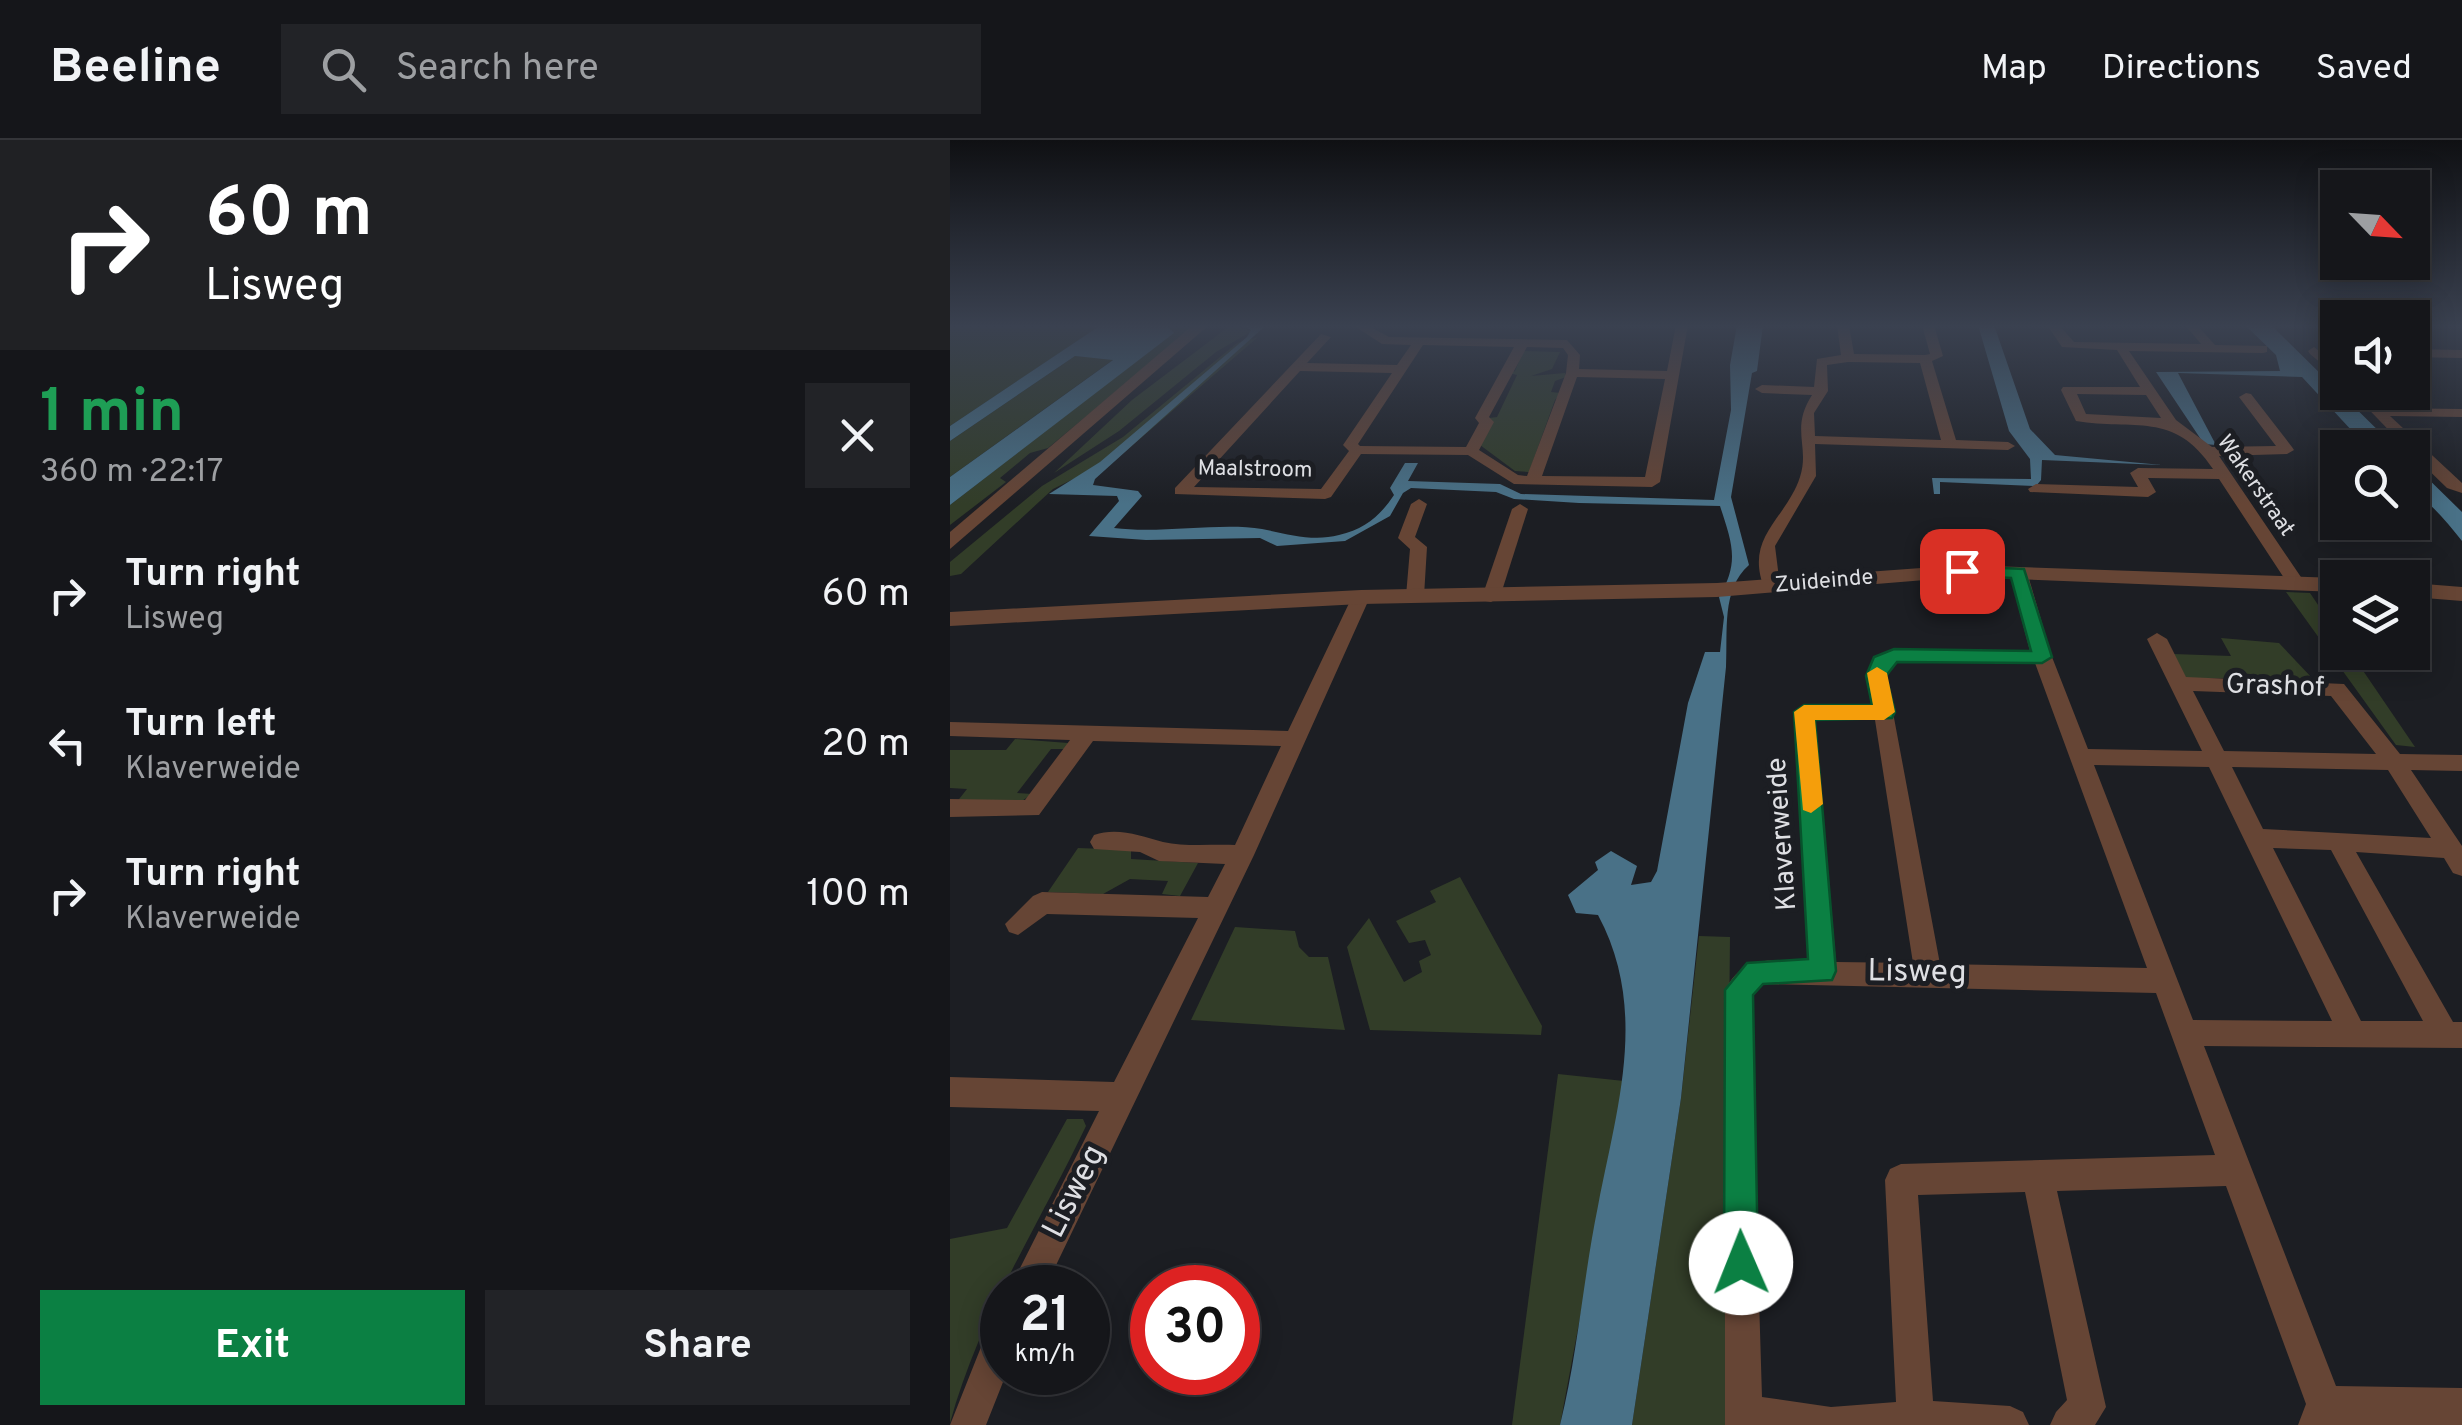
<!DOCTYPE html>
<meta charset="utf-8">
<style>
:root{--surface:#15161a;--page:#222327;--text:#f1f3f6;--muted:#9d9fa2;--line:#343539;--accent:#0b8043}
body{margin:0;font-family:Overpass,sans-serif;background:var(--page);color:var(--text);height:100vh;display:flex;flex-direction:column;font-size:38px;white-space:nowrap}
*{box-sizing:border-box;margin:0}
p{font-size:32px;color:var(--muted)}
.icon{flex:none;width:55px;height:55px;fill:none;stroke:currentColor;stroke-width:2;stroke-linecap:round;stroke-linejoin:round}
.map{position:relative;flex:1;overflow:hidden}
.side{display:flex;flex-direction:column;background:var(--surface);width:950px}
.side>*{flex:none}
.banner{background:#202124;color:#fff;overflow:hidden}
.needle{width:65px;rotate:115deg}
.controls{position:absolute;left:1370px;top:30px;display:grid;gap:20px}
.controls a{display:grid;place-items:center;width:110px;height:110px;border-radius:0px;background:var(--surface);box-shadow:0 5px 25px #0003,0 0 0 2px var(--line);font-size:50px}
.speed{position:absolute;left:30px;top:1125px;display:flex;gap:20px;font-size:50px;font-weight:700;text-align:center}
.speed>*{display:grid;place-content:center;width:130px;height:130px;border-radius:50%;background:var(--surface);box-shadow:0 5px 25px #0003,0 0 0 2px var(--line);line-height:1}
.speed small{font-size:25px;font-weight:400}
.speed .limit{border:15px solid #d22;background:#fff;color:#111}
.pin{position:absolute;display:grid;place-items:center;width:85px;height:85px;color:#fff;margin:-42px;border-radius:20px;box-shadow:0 5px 15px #0006}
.me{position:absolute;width:110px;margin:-55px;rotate:359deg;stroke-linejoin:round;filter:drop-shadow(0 0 8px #0008)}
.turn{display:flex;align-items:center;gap:35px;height:210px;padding:0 40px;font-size:45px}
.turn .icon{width:130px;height:130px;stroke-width:2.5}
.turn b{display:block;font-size:70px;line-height:85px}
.round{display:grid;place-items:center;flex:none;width:105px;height:105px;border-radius:0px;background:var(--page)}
.overview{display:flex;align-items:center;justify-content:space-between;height:170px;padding:0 40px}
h1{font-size:60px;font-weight:700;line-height:75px;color:#1e9e55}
.cta{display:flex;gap:20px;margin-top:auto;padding:20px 40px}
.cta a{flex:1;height:115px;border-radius:0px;background:var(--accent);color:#fff;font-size:40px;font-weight:700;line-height:115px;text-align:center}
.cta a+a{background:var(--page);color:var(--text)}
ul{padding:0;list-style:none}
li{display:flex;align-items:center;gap:30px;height:150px;padding:0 40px}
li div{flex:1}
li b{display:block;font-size:38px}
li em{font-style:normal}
header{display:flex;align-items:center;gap:60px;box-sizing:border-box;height:140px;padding:0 50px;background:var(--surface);border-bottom:2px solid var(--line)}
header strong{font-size:48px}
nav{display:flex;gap:55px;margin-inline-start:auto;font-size:35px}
.search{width:700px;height:90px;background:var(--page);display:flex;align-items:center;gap:25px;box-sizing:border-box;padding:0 35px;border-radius:0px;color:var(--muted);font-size:38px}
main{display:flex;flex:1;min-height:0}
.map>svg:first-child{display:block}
.green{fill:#323d28}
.water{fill:#497187}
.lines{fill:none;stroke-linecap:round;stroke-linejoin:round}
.minor{fill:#664535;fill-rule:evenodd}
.tertiary{fill:#664535;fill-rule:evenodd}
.route{fill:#0b8043;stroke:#07532c;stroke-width:2.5}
.slow{fill:#f59e0b}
.labels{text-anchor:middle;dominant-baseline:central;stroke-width:10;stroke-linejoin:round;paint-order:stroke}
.far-street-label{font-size:22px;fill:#dedfe3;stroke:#1c1e23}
.street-label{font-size:28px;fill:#dedfe3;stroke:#1c1e23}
.near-street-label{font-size:32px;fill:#dedfe3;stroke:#1c1e23}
</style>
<header>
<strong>Beeline</strong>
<div class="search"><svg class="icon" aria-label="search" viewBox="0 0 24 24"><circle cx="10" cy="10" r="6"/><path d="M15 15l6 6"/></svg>Search here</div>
<nav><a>Map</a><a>Directions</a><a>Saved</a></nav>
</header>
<main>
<section class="side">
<div class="banner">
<div class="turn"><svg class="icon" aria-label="right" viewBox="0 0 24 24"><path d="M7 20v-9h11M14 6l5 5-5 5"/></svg><div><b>60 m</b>Lisweg</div></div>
</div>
<div class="overview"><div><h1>1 min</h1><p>360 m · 22:17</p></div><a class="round"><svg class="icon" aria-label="close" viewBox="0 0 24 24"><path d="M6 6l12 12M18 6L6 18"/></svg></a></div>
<ul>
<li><svg class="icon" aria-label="right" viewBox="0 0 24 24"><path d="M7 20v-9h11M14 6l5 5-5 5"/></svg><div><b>Turn right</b><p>Lisweg</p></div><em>60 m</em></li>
<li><svg class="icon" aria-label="left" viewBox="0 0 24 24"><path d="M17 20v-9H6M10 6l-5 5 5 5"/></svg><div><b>Turn left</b><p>Klaverweide</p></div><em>20 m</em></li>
<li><svg class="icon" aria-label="right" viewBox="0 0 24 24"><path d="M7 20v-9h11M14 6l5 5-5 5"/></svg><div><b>Turn right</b><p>Klaverweide</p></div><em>100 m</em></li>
</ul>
<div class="cta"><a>Exit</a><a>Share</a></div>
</section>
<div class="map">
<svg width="1512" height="1285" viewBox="0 0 1512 1285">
<rect width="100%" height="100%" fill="#1c1e23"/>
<g class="green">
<path d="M0 185 150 186 0 286Z"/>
<path d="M216 185 242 188 98 308 80 313 50 338 56 342 0 385V365L223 193Z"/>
<path d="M281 185 302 191 266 212 169 291 104 333 182 260Z"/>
<path d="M308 197 170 316 103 349 11 434 0 436V422L92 346 173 297 287 203Z"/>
<path d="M573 211 610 212 602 229 581 236 615 233 616 237 605 241 601 252 611 253 605 260 579 332 565 331 530 305 539 278 547 277 567 235 559 233 565 231Z"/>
<path d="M125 216 164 219 0 337V301Z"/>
<path d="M1336 452 1360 453 1387 493 1388 512 1401 513 1465 607 1446 605Z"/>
<path d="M1271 498 1329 503 1363 539 1236 538 1223 514 1281 516Z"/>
<path d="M65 599 118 603 115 609H101L67 653 82 654 69 663H6L17 649 0 648V610H56Z"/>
<path d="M128 708 181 710V719L248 723 230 756 212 754 218 741 180 739 153 754 98 752Z"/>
<path d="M510 737 592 886 591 895 420 890 397 807 419 778 454 842 472 832 469 821 481 815 475 800 459 803 446 781 486 762 480 751Z"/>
<path d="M285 787 345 791 349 807 359 817H378L395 890 241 880Z"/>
<path d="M749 796 780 797 775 1285H682L731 958Z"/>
<path d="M608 934 674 941 610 1285H562Z"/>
<path d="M117 979H133L136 986C88 1087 30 1174 0 1283V1099L57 1088Z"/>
</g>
<g class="water">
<path d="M125 185H216L224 193 0 365V337L163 220 125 216 0 301V286L148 187Z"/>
<path d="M292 185 314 187 145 339 143 345 188 351 192 356 164 388C211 394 271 382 312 389 337 394 363 402 389 395 415 389 430 376 444 355L440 348 455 323H468L458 341 550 344 571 354 764 360 781 270 780 225 787 185H813L807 231 802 233 781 357 799 425C771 450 778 491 776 527L731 958 682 1285H610C628 1213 633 1139 648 1066 667 967 699 870 648 775L626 773 618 755 648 730 645 722 661 711 687 726 681 745 701 742 707 731 738 563 755 512H770L774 477 769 457C790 422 782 403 770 366L629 363 564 359 546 352 461 348 453 353 440 376 395 401 327 406 310 398 196 400 139 396 169 361 167 356 99 354 150 322 297 197 301 190Z"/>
<path d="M1028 185H1044L1080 289 1105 315 1212 325 1092 320 1091 340 1086 346 990 342V354H984L982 338 1081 339 1080 319 1059 291Z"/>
<path d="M1295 185H1321L1445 307H1417L1352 237 1228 233 1266 305 1254 304 1206 232 1330 231 1326 215Z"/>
<path d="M1463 324 1512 372V401C1498 383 1481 363 1463 351Z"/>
</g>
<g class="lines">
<g class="minor">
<path d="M403 185H417L439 197 617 200 630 215 629 229 717 231 726 185H738L710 342 702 347 564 344 518 315 411 314 381 357 375 359 225 354V348L371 194 381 197 357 223 447 225 461 205 432 204ZM473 205 564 207 525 278 529 283 516 307 410 306 408 304ZM577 207 613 208 618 215 616 233 577 336 568 335 529 310 544 282 539 277ZM350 231 442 233 393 305 399 311 371 349 244 347ZM627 237 715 239 695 337 592 336Z"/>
<path d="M887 185H899L904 214 975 215 980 214 972 185H984L993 216 982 221 1006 300 1058 302 1065 306 1058 310 865 304 866 336 825 406 830 446 821 451 815 450C793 397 836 380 850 337 860 306 840 289 862 255L812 253 805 249 812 245 864 247 867 219 891 215ZM898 222 970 223 991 300 865 296 864 273 878 251 877 225Z"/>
<path d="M1097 185H1109L1124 202 1251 204 1235 185H1247L1265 205 1317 206V212L1313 213 1179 211 1226 280 1262 307 1326 306 1289 257 1296 253 1301 254 1342 307 1344 310 1337 314 1269 316 1355 443 1352 447H1340L1269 339 1198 338 1206 352 1198 357 1080 352 1078 349 1086 344 1188 347 1180 333 1188 328 1263 329C1224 270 1184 291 1126 281L1111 250 1113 247H1190L1167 210 1112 207ZM1127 254 1196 255 1211 278 1136 274Z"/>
<path d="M1364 207 1388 226V237L1360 214 1358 211Z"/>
<path d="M1462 209 1512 210V218L1462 217Z"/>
<path d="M1402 252H1416L1432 268 1512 269V277L1440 276 1512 343V353L1497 348 1462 314V308H1456Z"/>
<path d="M469 359 477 364 465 397 477 407 474 456 465 461 456 456 460 409 448 398 461 364Z"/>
<path d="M570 364 578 369 550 457 541 462 535 461 532 457 562 369Z"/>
<path d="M1068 427 1077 432 1102 517 1138 609 1252 611 1197 499 1207 493 1217 499 1236 537 1394 544 1450 614 1512 615V631L1461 630 1512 706V736L1503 733 1494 718 1406 712 1503 882H1512V908L1254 906 1386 1246 1512 1248V1285H1348L1356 1264 1276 1046 1107 1051 1156 1267 1145 1285H1100L1106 1272 1117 1260 1075 1052 968 1055 983 1261 1060 1266 1073 1272 1079 1285H775V851C792 814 824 820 859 821L844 572 854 565 922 566 916 535 925 517 944 510 1080 511 1059 432ZM947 522 1085 523 1197 828 990 824 936 535 940 526ZM1243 551 1381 556 1426 614 1274 611ZM865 579 925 580 963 823 886 822ZM1144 625 1259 627 1382 881 1243 880ZM1282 627 1438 630 1481 698 1313 689ZM1323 708 1381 710 1473 881H1411ZM812 844 1206 853 1265 1015 951 1024 940 1029 935 1040 946 1262 881 1267 812 1257 801 894 803 855Z"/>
<path d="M411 452 420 457 304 715 95 1148H60L149 971 0 967V937L164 942 248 778 97 774 68 795 59 792 55 784 83 756 92 752 258 757 275 724 209 721 190 712 144 709 140 702 144 695C168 687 190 696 213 702 235 707 262 704 285 705L331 606 143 601 89 675 0 677V659L75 660 120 600 0 596V582L338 591 402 457Z"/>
<path d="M52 1182V1232H57L36 1285H0L39 1187Z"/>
</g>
<g class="tertiary">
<path d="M243 185H259L0 409V392Z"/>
<path d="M1012 425 1388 438V452L1012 437 767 457 411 464 0 486V472L411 450 767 443Z"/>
<path d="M1462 443 1512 447V461L1462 457Z"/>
</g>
</g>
<linearGradient id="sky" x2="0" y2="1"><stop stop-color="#0f1013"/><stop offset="0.51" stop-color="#3a4150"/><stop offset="1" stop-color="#3a4150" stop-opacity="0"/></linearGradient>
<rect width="1512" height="365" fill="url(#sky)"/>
<path class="route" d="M1012 426 1074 429 1102 517 1092 523 947 522 936 536 945 572 942 578 865 580 886 831 882 840 813 844 803 855 808 1123 803 1135 791 1140 779 1135 774 1123 775 850 797 823 858 819 844 572 854 565H922L916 536 924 517 944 509 1081 511 1061 438 1006 435V427Z"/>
<path class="slow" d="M927 527 937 533 945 572 934 580H865L873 664 861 673 853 670 844 572 854 565H923L917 533Z"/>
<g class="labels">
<g class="far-street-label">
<text transform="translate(305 330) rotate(1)">Maalstroom</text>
<text transform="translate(1305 346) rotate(55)">Wakerstraat</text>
<text transform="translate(874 442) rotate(-5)">Zuideinde</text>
</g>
<g class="street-label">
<text transform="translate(1325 547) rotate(2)">Grashof</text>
<text transform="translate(833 694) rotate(-94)">Klaverweide</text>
</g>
<g class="near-street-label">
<text transform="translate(967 833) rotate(1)">Lisweg</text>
<text transform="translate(125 1052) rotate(-63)">Lisweg</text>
</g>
</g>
</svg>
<div class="controls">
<a><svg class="needle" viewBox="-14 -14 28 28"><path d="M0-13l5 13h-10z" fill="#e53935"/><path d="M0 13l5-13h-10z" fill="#9d9fa2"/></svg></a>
<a><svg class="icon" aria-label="sound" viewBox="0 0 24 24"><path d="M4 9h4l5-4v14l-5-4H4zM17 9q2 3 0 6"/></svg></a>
<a><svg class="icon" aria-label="search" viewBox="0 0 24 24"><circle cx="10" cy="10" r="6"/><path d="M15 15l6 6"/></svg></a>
<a><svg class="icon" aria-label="layers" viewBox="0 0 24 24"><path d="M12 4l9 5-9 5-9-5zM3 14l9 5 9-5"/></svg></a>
</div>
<div class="speed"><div>21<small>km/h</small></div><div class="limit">30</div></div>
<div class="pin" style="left:1012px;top:431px;background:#d93025"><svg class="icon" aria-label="arrive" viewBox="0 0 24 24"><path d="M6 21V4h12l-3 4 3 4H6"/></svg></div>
<svg class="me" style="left:791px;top:1123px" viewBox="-20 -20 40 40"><circle r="19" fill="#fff"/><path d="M0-13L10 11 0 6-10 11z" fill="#0b8043"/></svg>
</div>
</main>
